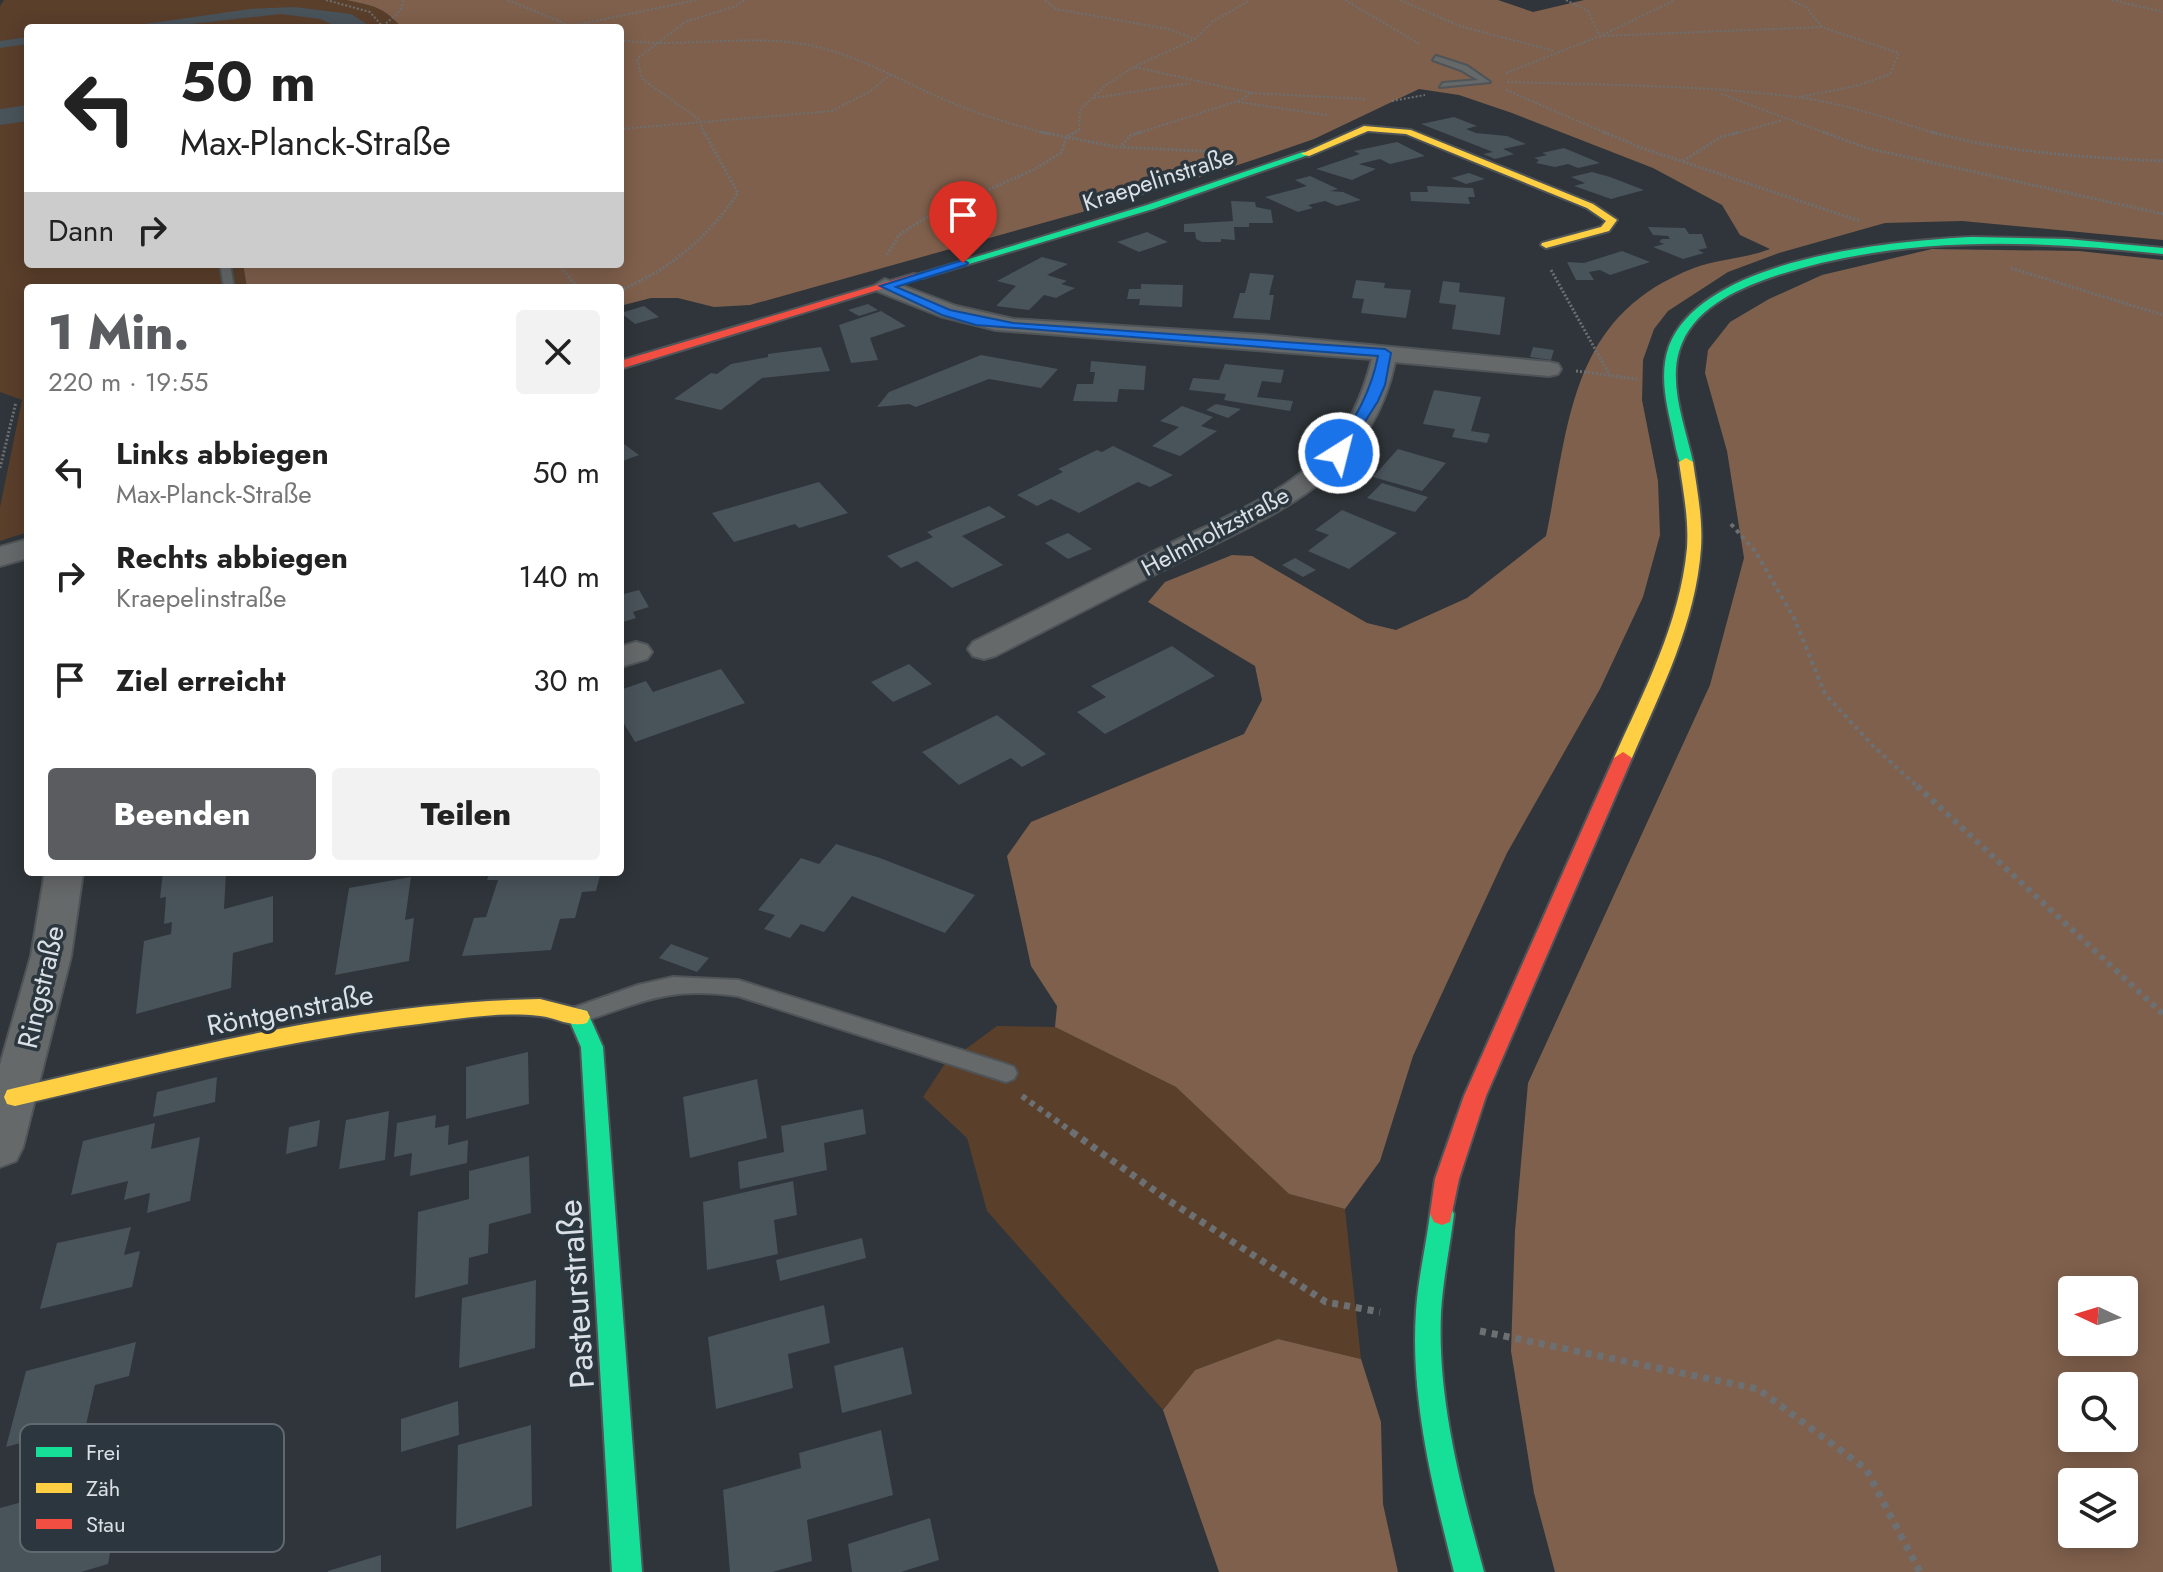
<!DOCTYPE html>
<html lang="de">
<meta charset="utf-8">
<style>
:root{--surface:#fff;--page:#f2f2f2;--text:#222;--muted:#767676;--accent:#5a5c5f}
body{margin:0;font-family:Jost,sans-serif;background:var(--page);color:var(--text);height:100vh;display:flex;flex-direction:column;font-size:30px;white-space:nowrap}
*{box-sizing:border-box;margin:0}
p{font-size:26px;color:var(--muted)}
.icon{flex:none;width:44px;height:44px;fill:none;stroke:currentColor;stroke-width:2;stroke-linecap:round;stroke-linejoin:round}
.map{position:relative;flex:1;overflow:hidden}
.panel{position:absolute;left:24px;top:284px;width:600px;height:592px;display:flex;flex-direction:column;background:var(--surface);border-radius:8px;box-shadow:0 4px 20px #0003}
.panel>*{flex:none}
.hud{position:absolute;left:24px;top:24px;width:600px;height:244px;border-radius:8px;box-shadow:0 4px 20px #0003;background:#fff;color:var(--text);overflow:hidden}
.needle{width:52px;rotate:274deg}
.fabs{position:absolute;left:2058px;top:1276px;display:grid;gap:16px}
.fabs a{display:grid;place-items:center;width:80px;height:80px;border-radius:8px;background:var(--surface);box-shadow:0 4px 20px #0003;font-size:40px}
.pin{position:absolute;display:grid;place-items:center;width:68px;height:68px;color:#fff;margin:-82px -34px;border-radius:50% 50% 50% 0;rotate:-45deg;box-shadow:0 0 8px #0007}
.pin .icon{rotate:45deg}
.me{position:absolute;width:88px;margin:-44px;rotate:36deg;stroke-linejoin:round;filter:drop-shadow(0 0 6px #0008)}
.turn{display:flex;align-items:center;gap:28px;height:168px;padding:0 24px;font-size:36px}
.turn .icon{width:104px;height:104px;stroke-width:2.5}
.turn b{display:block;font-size:56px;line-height:68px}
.then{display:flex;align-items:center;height:76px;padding:0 24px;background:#0003;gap:16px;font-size:30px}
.round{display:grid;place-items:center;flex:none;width:84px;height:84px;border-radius:8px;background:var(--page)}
.head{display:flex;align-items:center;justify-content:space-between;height:136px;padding:0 24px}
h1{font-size:48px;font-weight:800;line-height:60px;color:var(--accent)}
.button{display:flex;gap:16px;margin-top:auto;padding:16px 24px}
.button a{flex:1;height:92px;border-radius:8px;background:var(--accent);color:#fff;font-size:32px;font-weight:800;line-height:92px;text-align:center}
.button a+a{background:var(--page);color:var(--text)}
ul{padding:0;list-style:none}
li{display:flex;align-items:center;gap:24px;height:104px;padding:0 24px}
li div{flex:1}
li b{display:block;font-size:30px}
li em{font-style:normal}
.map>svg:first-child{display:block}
.green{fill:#5a3f2b}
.forest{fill:#7f604c;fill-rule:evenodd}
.building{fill:#49535a}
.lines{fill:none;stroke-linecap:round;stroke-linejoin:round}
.lane-casing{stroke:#4f5458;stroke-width:4}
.street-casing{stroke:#4f5458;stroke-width:4}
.fast-casing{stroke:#4f5458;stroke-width:4}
.slow-casing{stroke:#4f5458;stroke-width:4}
.jam-casing{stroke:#4f5458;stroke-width:4}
.path-far4{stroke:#6d7072;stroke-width:2;stroke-dasharray:2 2;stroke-linecap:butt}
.path-far3{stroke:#6d7072;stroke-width:3;stroke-dasharray:2 2;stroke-linecap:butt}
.path-far2{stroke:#6d7072;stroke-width:4;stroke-dasharray:4 4;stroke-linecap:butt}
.path-far1{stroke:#6d7072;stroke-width:6;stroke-dasharray:5 5;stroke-linecap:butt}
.path{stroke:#6d7072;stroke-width:7;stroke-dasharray:6 6;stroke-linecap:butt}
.lane{fill:#66696a;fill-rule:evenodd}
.street{fill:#66696a;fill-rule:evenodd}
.fast{fill:#16e098;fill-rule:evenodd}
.slow{fill:#ffcf43;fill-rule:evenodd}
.jam{fill:#f24e42;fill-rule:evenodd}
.route{fill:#1a73e8;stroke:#114b97;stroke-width:2}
.labels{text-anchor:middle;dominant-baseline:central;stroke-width:7;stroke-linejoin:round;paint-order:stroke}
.far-street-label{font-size:24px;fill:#dae0e5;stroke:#2b363e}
.street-label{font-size:28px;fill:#dae0e5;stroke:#2b363e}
.near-street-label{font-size:34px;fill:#dae0e5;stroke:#2b363e}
.key{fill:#2b363e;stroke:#606970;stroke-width:2}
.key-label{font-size:22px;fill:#dae0e5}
</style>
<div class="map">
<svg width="2163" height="1572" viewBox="0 0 2163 1572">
<rect width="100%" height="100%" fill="#2f353a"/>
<g class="green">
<path d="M4 0H346C373 6 383 6 402 28H28V264H243L247 288H28V532L0 541V507L22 400 0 392V6Z"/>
<path d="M997 1026 1055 1027 1176 1087 1289 1194 1345 1209 1361 1359 1278 1339 1195 1370 1163 1410 987 1211 967 1138 923 1097 944 1065Z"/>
</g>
<g class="forest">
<path d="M346 0H1498L1533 12 1584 0H2163V240L1962 221 1885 223 1779 253 1728 272 1668 311 1654 329 1643 360 1642 400 1658 481 1660 535 1643 597 1600 689 1507 853 1413 1056 1380 1161 1345 1209 1289 1194 1176 1087 1055 1027 1057 1006 1031 966 1007 856 1031 822 1244 734 1262 700 1255 666 1148 602 1165 582 1232 555 1252 556 1367 623 1396 630 1467 598 1546 536C1570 422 1569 316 1694 268 1718 259 1748 258 1770 249L1740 235 1722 205 1653 168 1512 113 1459 95 1419 89 1314 139 1253 160 1154 192 750 305 714 307 678 298H651L620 306V288H247L243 264H620V28H402C383 6 373 6 346 0Z"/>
<path d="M1932 249 2079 251 2163 260V1572H1555L1534 1493 1511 1351 1515 1231 1528 1083 1710 685 1744 558 1727 451 1705 373 1708 350 1730 322 1769 299 1822 275ZM2072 1290H2124V1342H2072ZM2072 1386H2124V1438H2072ZM2072 1482H2124V1534H2072Z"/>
<path d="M1278 1339 1361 1359 1381 1422 1383 1504 1398 1572H1219L1163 1410 1195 1370Z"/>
</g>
<g class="building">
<path d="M294 7 351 14 373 28H340L320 19 281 14 154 28H116L250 9Z"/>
<path d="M28 37V44L0 48V41Z"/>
<path d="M28 105V121L0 125V109Z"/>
<path d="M1454 117 1477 126 1466 129 1476 133 1507 136 1526 144 1503 149 1514 154 1495 159 1483 154 1493 152 1421 124Z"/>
<path d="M1397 142 1425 156 1390 164 1380 159 1359 164 1376 169 1352 180 1316 169 1360 154 1354 151Z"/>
<path d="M1564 148 1600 163 1578 168 1568 164 1555 167 1536 163 1539 160 1534 158 1547 155 1542 153Z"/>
<path d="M1592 172 1610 177 1644 190 1611 199 1574 186 1585 183 1571 177Z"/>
<path d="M1469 173 1485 179 1466 184 1451 178Z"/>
<path d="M1310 176 1338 189 1330 191 1343 192 1361 200 1337 206 1325 201 1308 205 1313 208 1298 212 1265 197 1307 186 1295 180Z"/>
<path d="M1427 186 1473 188 1475 197H1468L1470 204 1411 201 1410 192H1428Z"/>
<path d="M1231 201 1255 202 1256 207 1271 210 1273 223H1249V227H1234L1235 240 1221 239V242H1202L1196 239 1195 232H1184V224L1233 221Z"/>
<path d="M1648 227 1685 228 1689 234H1702L1707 248 1698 250 1704 253 1683 259 1653 247 1664 244 1659 242 1662 239H1670L1668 236 1653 235Z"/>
<path d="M1147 232 1168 242 1139 252 1117 242Z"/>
<path d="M1622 251 1650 262 1610 275 1600 270 1589 272 1594 280H1576L1567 262 1584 263Z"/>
<path d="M1042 257 1068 264 1047 275 1067 281 1061 284 1075 288 1056 298 1044 295 1029 310 996 306 1016 286 997 281Z"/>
<path d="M1250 273 1274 275 1269 295H1274L1270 320 1233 318 1240 293H1245Z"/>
<path d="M1356 280 1385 283 1384 288 1411 290 1406 318 1361 313 1364 299 1352 298Z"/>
<path d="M1443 281 1460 283 1459 292 1505 297 1500 335 1452 329 1456 305 1439 303Z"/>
<path d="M1141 284 1183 285 1182 307 1139 305 1140 299H1127L1129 289H1141Z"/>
<path d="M868 304 878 310 859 316 848 310Z"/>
<path d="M644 306 659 317 635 324 621 313Z"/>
<path d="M881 311 906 326 870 338 878 360 851 363 839 325Z"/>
<path d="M821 347 830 371 762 378 721 410 674 399 711 373 717 374 731 364 768 357V354Z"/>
<path d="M1533 347 1554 350 1551 360 1530 357Z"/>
<path d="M981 355 1058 369 1041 388 989 379 916 407 909 404 877 407 889 392Z"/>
<path d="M1091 361 1146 366 1144 390 1119 389 1117 402 1073 401 1077 384H1093L1095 372H1090Z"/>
<path d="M1225 364 1284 370 1281 383 1262 381 1257 397 1293 401 1290 411 1224 400 1226 394 1189 390 1193 378 1219 380Z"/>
<path d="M1434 390 1481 397 1471 431 1490 434 1487 443 1452 437 1455 429 1423 424Z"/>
<path d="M1216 404 1241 409 1228 418 1206 410Z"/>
<path d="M1182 406 1213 417 1201 426 1217 431 1180 456 1152 446 1179 427 1160 421Z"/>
<path d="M620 441 639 455 620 462Z"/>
<path d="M1113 446 1173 475 1150 487 1138 482 1079 513 1051 499 1037 506 1017 495 1063 472 1058 469 1097 450 1102 452Z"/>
<path d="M1398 449 1446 463 1422 491 1373 477Z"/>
<path d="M819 482 848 513 799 528 795 524 734 542 712 513Z"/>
<path d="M1382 483 1428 497 1415 512 1367 498Z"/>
<path d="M989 506 1006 517 962 536 1003 565 952 588 917 561 901 568 887 556 933 537 927 532Z"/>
<path d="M1342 510 1397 533 1349 569 1308 551 1329 535 1315 530Z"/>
<path d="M1068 533 1092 549 1068 559 1045 543Z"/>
<path d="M1295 558 1316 570 1303 577 1282 565Z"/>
<path d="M639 590 649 607 633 612 636 618 620 623V595Z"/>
<path d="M1172 646 1215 676 1105 734 1077 712 1106 697 1091 686Z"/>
<path d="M909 664 932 684 893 702 871 682Z"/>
<path d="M721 669 745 703 635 742 620 717V690L646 681 653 692Z"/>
<path d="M997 715 1046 754 1022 767 1011 758 959 785 922 752Z"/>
<path d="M836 844 880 858 975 895 945 933 852 896 824 932 801 924 790 938 764 929 775 915 758 910 801 858 819 864Z"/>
<path d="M163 872H226L224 909 273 896V942L233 953 231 988 136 1014 144 941 171 934 172 922 164 924 166 897 160 898Z"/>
<path d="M490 872H601L596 891 582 892 575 918 560 919 551 950 462 956 474 918 486 917 498 880H487Z"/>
<path d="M411 877 405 920 414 918 409 961 335 975 349 888Z"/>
<path d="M671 944 709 958 697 972 659 958Z"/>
<path d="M528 1052 529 1104 466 1119V1067Z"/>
<path d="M217 1077 215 1102 153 1117 157 1092Z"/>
<path d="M757 1079 767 1138 690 1158 683 1097Z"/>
<path d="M863 1109 866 1134 824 1143 827 1170 740 1189 738 1162 784 1152 781 1126Z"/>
<path d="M389 1111 385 1160 339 1169 346 1120Z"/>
<path d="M436 1115 435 1128 449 1125 448 1145 468 1140 467 1163 410 1176 412 1153 394 1157 397 1123Z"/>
<path d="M320 1120 317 1146 286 1154 289 1127Z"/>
<path d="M155 1123 151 1149 200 1137 190 1201 147 1213 150 1193 124 1200 128 1181 71 1195 83 1141Z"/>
<path d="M529 1156 531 1213 489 1224 488 1253 469 1258 468 1284 415 1298 418 1212 469 1199V1171Z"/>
<path d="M793 1181 797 1215 774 1220 778 1254 707 1270 703 1202Z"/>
<path d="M131 1227 124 1255 140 1251 132 1287 40 1309 57 1243Z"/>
<path d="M862 1238 866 1258 780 1281 776 1260Z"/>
<path d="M536 1280 535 1348 459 1368 462 1298Z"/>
<path d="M824 1305 830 1343 788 1354 793 1388 716 1409 708 1337Z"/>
<path d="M136 1342 129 1376 95 1385 86 1425 6 1447 26 1371Z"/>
<path d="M903 1347 912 1394 842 1413 834 1366Z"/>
<path d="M458 1401 459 1435 401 1452V1419Z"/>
<path d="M531 1425 532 1506 456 1529 458 1445Z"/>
<path d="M881 1430 893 1495 807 1520 812 1561 772 1572H730L723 1490 801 1468 799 1453Z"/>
<path d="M125 1474 108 1564 81 1572H0V1508Z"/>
<path d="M930 1518 939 1560 901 1572H852L848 1544Z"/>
<path d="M381 1555V1572H328V1571Z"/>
</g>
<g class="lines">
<g class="lane-casing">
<g id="lane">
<path d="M1436 56 1467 66 1490 82 1440 87 1443 83 1478 80 1461 70 1433 60Z"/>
<path d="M220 264H230L234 288H224Z"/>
<path d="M673 977 738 980 1006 1064 1014 1067 1017 1073 1014 1079 1006 1082 738 996C666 986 644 1002 578 1023L570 1021 567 1015 570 1009 638 985Z"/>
</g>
</g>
<g class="street-casing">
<g id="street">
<path d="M885 279 956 306 1013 319 1264 335 1549 362 1558 364 1561 369 1558 374 1549 376 1395 362C1370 481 1272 514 1175 564 1115 595 1055 625 995 656L984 659 973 656 968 649 973 642C1038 610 1103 576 1169 544 1225 517 1287 494 1330 446 1352 422 1364 391 1372 359L996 330 940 316 877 291 874 286Z"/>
<path d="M28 539V558L0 566V547Z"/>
<path d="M636 642 647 645 652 652 647 659 620 667V647Z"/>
<path d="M45 872H83L71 956 23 1147 16 1161 0 1167V1065L31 956Z"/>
</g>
</g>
<g class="fast-casing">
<g id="fast">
<path d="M1303 152 1311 154 1153 209 922 278 913 276 1147 205Z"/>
<path d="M1972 237 2067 239 2163 248V254C2033 240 1904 235 1778 275 1742 287 1698 305 1682 343 1666 380 1685 425 1693 462L1691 465H1681C1676 453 1674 437 1671 424 1665 398 1660 371 1669 346 1703 258 1891 241 1972 237Z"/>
<path d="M579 1009 587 1011 603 1047 642 1572H612L581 1047 568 1017 571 1011Z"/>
<path d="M1442 1203 1450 1206 1454 1214C1450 1247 1443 1279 1441 1312 1437 1399 1461 1488 1484 1572H1454C1433 1488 1410 1399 1416 1311 1418 1279 1426 1246 1430 1214L1434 1206Z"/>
</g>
</g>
<g class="slow-casing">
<g id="slow">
<path d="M1364 126 1411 130 1593 204 1617 220 1609 231 1546 248 1541 245 1542 243 1601 227 1606 221 1587 208 1406 134 1368 131 1309 156 1301 154Z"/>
<path d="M1686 458 1693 462C1697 490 1703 519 1701 548 1696 622 1661 691 1632 758L1623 764 1614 758C1644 691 1680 623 1687 548 1689 519 1683 490 1679 462Z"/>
<path d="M540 999 587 1011 590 1017 587 1023C571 1028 555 1017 540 1016 500 1011 458 1019 419 1024 283 1040 148 1075 15 1106L7 1104 4 1097 7 1090 15 1088C187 1048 362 1002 540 999Z"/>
</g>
</g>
<g class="jam-casing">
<g id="jam">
<path d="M914 274 923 276 620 369V361Z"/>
<path d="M1623 752 1632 758 1486 1096 1459 1179 1450 1222 1442 1225 1434 1222 1430 1214 1435 1179 1464 1096 1614 758Z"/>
</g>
</g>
<g class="path-far4">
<path d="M326 0 370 12 384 28"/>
<path d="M508 0 568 25"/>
<path d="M1045 0 1056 9 1168 29 1195 39"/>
<path d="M1345 0 1420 44"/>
<path d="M1400 0 1460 26 1554 51"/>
<path d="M1566 0 1588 11 1600 36 1822 27"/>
<path d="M1791 0 1806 7 1822 27 1899 53 1890 74 1860 85 1800 97"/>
<path d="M2112 0 2163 12"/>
<path d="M383 26 400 11 404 0"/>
<path d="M561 28 697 0"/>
<path d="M620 40C683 49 747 33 809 45 857 55 900 80 945 100 978 114 1013 125 1049 134"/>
<path d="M1135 67 1251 93 1241 100 1135 134"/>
<path d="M1506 73 1600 36 1675 0"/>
<path d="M1507 82C1603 85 1701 85 1796 97 1844 103 1892 120 1938 134"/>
<path d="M1506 90 1608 134"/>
<path d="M1251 93 1365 99"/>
<path d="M1721 94 1828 134"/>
<path d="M1094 98 1190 83"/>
<path d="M1392 101 1425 95"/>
<path d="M1238 102 1327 115"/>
<path d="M620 129 832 111 869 92 891 74"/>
<path d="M704 134 700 120 642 79 637 59 685 22 736 6 744 0"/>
<path d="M1072 134 1079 130 1080 110 1106 85 1134 67 1195 39 1212 22 1250 0"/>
<path d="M1733 134 1783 120"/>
</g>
<g class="path-far3">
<path d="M1041 132 1117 147 1221 152"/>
<path d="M1604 132 1642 148 1860 221"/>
<path d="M1823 132 1867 148 2163 214"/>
<path d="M1932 132C2001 152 2091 158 2163 161"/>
<path d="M1122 145 1131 135 1142 132"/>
<path d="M1683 161 1721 137 1740 132"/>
<path d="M887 255 899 235 925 218 1033 170 1061 153 1067 136 1076 132"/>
<path d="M558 264 578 288"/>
<path d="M2011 268 2163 315"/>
<path d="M1551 270 1609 374"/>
<path d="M620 290C670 270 708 237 738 193L704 132"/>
<path d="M1576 371 1637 379"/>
<path d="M0 468 16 402"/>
</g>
<path class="path-far2" d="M1731 524 1755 551 1794 618 1825 694 1874 747 1919 788"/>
<g class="path-far1">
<path d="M1917 786 2163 1014"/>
<path d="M1022 1096 1075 1134"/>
</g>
<g class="path">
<path d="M1072 1132 1168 1200 1326 1302 1380 1312"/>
<path d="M1480 1331 1758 1389 1866 1469 1920 1572"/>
</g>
<use href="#lane" class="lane"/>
<use href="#street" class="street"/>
<use href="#fast" class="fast"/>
<use href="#slow" class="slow"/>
<use href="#jam" class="jam"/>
</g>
<path class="route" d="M963 260 968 263 966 265 896 287 950 310 1013 323 1385 349 1391 353 1385 385 1378 401 1345 453 1339 457 1332 453C1354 419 1370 396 1378 356L976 325 942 315 880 286Z"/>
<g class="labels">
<g class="far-street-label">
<text transform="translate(1158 179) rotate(-18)">Kraepelinstraße</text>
<text transform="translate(1215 531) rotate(-28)">Helmholtzstraße</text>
</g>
<g class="street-label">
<text transform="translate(41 987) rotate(-77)">Ringstraße</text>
<text transform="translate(290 1010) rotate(-11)">Röntgenstraße</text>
</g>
<g class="near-street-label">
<text transform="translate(576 1294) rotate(-94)">Pasteurstraße</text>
</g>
</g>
<rect x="20" y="1424" width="264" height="128" rx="12" class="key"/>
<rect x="36" y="1447" width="36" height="10" fill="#16e098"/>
<rect x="36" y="1483" width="36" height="10" fill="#ffcf43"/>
<rect x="36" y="1519" width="36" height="10" fill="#f24e42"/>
<g class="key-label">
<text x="86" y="1460">Frei</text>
<text x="86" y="1496">Zäh</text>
<text x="86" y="1532">Stau</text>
</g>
</svg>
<div class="fabs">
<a><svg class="needle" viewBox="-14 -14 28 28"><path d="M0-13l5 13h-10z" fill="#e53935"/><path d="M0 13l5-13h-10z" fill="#767676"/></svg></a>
<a><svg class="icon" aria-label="search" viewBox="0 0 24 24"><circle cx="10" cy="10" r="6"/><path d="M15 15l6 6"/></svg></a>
<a><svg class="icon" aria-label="layers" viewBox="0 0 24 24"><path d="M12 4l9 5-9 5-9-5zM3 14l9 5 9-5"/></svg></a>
</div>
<div class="pin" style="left:963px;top:263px;background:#d93025"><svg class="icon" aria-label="arrive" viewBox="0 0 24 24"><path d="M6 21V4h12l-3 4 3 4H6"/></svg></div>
<svg class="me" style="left:1339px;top:453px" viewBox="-20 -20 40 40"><circle r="17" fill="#1a73e8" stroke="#fff" stroke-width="3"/><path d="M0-11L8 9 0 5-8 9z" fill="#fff"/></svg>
<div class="hud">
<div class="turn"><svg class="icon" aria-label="left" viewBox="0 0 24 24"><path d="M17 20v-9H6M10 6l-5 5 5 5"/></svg><div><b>50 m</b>Max-Planck-Straße</div></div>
<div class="then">Dann<svg class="icon" aria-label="right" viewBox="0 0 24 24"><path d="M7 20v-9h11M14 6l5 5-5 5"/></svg></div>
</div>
<section class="panel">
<div class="head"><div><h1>1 Min.</h1><p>220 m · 19:55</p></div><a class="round"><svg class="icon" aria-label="close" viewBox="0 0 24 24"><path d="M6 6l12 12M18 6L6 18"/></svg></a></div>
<ul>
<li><svg class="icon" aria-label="left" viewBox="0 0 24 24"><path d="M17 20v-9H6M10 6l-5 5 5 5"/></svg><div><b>Links abbiegen</b><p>Max-Planck-Straße</p></div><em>50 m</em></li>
<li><svg class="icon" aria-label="right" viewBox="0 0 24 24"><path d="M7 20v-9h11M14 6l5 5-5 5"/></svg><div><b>Rechts abbiegen</b><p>Kraepelinstraße</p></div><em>140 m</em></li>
<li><svg class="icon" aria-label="arrive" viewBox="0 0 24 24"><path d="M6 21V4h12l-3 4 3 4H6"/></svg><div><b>Ziel erreicht</b></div><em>30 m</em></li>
</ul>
<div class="button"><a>Beenden</a><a>Teilen</a></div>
</section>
</div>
